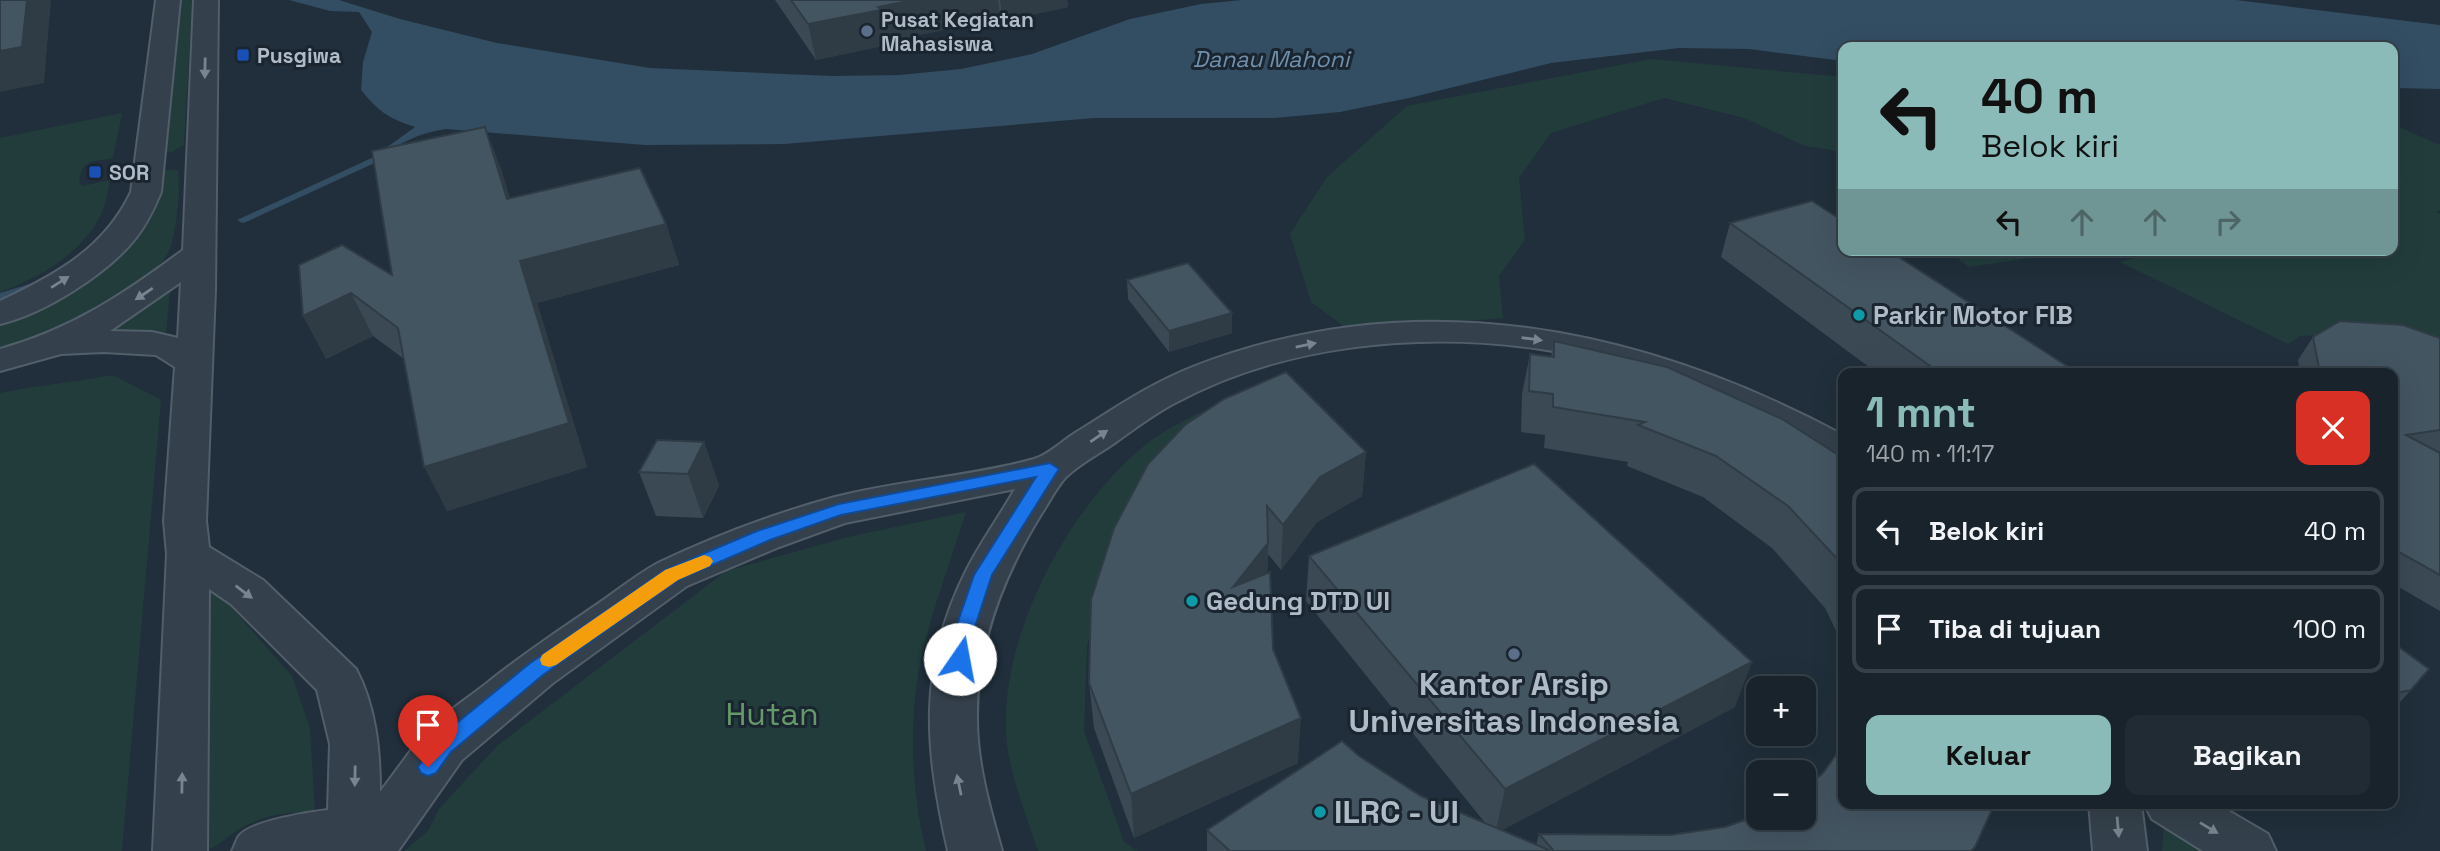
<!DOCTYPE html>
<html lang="id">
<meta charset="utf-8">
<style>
:root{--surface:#18232c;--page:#212b34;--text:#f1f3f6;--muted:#9fa4a9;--line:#364048;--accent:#8bbbb9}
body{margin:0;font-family:"Space Grotesk",sans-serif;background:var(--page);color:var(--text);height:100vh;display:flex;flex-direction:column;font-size:26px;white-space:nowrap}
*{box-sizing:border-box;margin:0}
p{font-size:23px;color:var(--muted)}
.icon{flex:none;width:38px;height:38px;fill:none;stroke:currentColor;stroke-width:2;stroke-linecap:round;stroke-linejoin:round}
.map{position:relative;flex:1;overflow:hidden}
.details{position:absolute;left:1838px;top:368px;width:560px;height:441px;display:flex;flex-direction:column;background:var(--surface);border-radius:14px;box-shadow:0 7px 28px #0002,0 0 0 2px var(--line)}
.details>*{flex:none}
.guide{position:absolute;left:1838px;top:42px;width:560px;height:214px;border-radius:14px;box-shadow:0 7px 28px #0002,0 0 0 2px var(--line);background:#8bbbb9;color:#111;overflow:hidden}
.controls{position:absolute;left:1746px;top:676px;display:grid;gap:14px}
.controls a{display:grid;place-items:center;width:70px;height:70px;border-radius:14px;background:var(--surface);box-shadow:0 7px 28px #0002,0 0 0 2px var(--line);font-size:35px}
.pin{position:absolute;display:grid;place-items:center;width:60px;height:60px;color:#fff;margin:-72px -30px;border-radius:50% 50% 50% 0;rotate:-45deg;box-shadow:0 0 7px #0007}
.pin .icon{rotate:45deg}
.me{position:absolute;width:77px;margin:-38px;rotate:12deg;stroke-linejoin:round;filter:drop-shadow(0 0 5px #0008)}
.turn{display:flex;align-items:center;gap:24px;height:147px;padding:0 28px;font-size:32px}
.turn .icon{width:91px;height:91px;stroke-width:2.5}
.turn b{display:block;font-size:49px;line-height:60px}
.lanes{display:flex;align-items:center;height:66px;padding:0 28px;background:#0003;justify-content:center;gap:35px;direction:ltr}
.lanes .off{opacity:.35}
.round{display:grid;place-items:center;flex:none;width:74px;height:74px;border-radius:14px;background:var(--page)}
.headline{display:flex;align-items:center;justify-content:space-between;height:119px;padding:0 28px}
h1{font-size:42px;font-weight:800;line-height:52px;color:var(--accent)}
.action{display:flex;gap:14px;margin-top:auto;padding:14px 28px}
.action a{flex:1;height:80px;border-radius:14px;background:var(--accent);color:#111;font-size:28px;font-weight:800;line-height:80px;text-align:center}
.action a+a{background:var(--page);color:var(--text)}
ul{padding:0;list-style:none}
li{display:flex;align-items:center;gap:21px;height:88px;margin:0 14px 10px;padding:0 14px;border:4px solid var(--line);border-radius:14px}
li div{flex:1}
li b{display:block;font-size:26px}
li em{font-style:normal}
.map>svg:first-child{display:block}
.green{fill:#223c3c}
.water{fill:#334d63}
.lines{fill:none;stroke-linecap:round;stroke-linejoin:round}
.stream{fill:#334d63;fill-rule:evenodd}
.street-casing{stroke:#525e69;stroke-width:4}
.street{fill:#34404b;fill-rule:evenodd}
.wall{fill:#3a4954}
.shaded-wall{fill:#303c45}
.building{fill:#445562;stroke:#303c45;stroke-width:2}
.oneway{fill:#78848f}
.route{fill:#1a73e8;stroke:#114b97;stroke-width:2}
.slow{fill:#f59e0b}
.service-dot{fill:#5c6f8a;stroke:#1a2530;stroke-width:2.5}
.transit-dot{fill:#1a4fb4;stroke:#1a2530;stroke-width:2.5}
.culture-dot{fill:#0f9aa8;stroke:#1a2530;stroke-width:2.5}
.labels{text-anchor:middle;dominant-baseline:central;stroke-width:6;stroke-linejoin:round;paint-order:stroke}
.far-poi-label{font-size:21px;font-weight:bold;fill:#afbbc7;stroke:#1a2530;text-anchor:start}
.far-water-label{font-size:23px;font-style:italic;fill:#6e90ac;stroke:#1a2530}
.poi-label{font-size:26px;font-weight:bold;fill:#afbbc7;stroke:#1a2530;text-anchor:start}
.near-poi-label{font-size:32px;font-weight:bold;fill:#afbbc7;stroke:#1a2530}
.near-park-label{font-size:32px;fill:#65996a;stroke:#1a2530}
</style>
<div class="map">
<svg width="2440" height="851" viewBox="0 0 2440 851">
<rect width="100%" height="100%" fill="#202f3b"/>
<g class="green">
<path d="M177 0H192L184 145 172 152H164Z"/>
<path d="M1651 59 1843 77V152L1805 146 1744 118 1664 98 1551 133 1519 178 1525 240 1499 276 1503 318 1350 331 1311 302 1290 234 1327 177 1407 106Z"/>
<path d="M122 113 113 158C92 162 82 159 79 183L83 186 110 180C108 190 106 203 102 212 84 252 40 278 0 292V138Z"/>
<path d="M2392 124 2440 145V210L2436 212 2440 214V358L2323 335 2300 336 2288 344 2120 262 2160 250H2392Z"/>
<path d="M166 170H178C181 187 176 241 167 255 145 290 41 338 0 351V324L41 304Z"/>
<path d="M1947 250H2081L1969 267Z"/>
<path d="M170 291 166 334 95 333 126 318Z"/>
<path d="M113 375 161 400 122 851H0V393C38 385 75 382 113 375Z"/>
<path d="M1252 389 1109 570 1087 646 1084 731 1124 842 1138 851H1038C1026 815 1008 771 1006 733 1001 634 1068 508 1144 446 1175 421 1216 406 1252 389Z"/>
<path d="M966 512C951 560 933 607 922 655 908 718 911 789 926 851H404L428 831 439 809 497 746 726 571 848 537Z"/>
<path d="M207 580 292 676 310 728 315 814C288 810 260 816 236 831 224 839 214 851 199 851Z"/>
<path d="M2164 823 2203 851H2162Z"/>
</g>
<path class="water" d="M289 0H339L400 19 497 43 650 68 833 76 899 75 961 69 1032 54 1130 19 1201 4 1242 0H2236L2440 25V89L2392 88V47H1843V61L1749 49 1679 48 1551 63 1409 98 1340 112 1275 118H1095L784 144 645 145 446 129C419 133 400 142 380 159L372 158 415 127C388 118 379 112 361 90L363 62 372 32 359 12 330 11Z"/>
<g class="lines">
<g class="stream">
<path d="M376 156 379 157V161L246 222 242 223 237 220Z"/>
<path d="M42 280 47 283 46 285 0 300V293Z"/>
</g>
<g class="street-casing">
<g id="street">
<path d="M156 0H180L161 192C154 209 147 224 135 239 107 274 44 314 0 324V301C55 275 104 249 131 192Z"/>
<path d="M194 0H218L215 290 206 521 209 547 263 580 356 669C376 707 380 750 380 792 395 773 408 753 424 734 441 715 467 699 487 683 523 654 561 629 599 603 619 589 639 573 660 562 715 536 776 513 835 497 900 480 969 477 1034 459 1048 455 1062 441 1075 433 1115 408 1151 383 1195 366 1416 281 1640 326 1843 435V465L1829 461C1737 409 1640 363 1534 348 1416 332 1283 345 1177 402 1155 413 1136 428 1116 442 1099 454 1081 463 1066 477 1056 488 1050 501 1042 513 1003 576 976 644 977 719 977 764 990 808 1002 851H948C925 749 917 669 966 571 980 543 999 517 1015 489L845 523 779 547 687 586 553 683 462 760 398 851H232C235 846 236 840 239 836 251 821 309 812 328 810L330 744 317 690 231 604 209 589 207 851H153L167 554 164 521 175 367 156 355 104 352 61 354 0 371V349C72 329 124 294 183 250ZM181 282 178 338 152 332 110 331Z"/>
<path d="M2089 803H2141L2147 851H2093Z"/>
<path d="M2144 803H2215L2268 834 2276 851H2203L2152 819Z"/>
</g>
</g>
<use href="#street" class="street"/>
</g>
<g class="wall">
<path d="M775 0H1067L1068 7 1003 21 1000 18 886 42 887 45 816 60Z"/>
<path d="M500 166 510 199 666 224 679 265 537 303 587 467 447 511 404 359 373 336 326 359 342 245 392 275Z"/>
<path d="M2392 178 2400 182 2392 194Z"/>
<path d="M1730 223 2070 368 2067 373H1877L1721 257Z"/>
<path d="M1127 280 1232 333 1169 352 1128 299Z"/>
<path d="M2313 337 2440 338V451L2438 452 2440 453V611L2392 583V373H2300L2298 360Z"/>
<path d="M1554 341 1843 458V645L1825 608 1772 548 1703 497 1627 466 1628 462 1544 448 1545 435 1521 432 1522 394 1530 354 1551 357Z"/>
<path d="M704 442 719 486 703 518 656 516 639 472Z"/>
<path d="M1366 452 1362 496 1317 522 1281 570 1268 554 1267 573 1273 649 1298 763 1134 838 1094 728 1089 683 1091 600Z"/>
<path d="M1309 556 1735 707 1502 830 1536 845 1539 834 1670 835 1804 817 1823 773 1972 851H1207V830L1359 756 1421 796 1486 824 1306 601Z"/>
<path d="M2392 642 2411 690 2392 711Z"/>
</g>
<g class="shaded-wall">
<path d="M27 0H51L44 83 0 92V51Z"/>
<path d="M913 0H998L1000 18 886 42 887 45 816 60 808 24 878 7Z"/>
<path d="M1000 0H1067L1068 7 1003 21Z"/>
<path d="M485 127 500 166 523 240 507 199Z"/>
<path d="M666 224 679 265 537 303 587 467 447 511 424 467 520 261Z"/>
<path d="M351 293 373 336 326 359 303 316Z"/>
<path d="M1232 313V333L1169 352V331Z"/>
<path d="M2070 368 2067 373H2057Z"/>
<path d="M704 442 719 486 703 518 688 474Z"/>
<path d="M1366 452 1362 496 1317 522 1281 570 1283 525 1320 477Z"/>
<path d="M1268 543 1267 588 1233 587Z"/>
<path d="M1752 662 1735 707 1495 834 1505 789Z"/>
<path d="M1301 718 1298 763 1134 838 1131 794Z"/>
</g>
<g class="building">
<path d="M0 0H27L22 47 0 51Z"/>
<path d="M791 0H913L878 7 881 10 808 24Z"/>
<path d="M485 127 507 199 640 168 666 224 520 261 569 423 424 467 398 328 351 293 303 316 299 265 342 245 392 275 372 151Z"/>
<path d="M2392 178 2400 182 2392 183Z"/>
<path d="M1812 201 1843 221V250H1888L2070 368 2057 373H1940L1730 223Z"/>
<path d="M1188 263 1232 313 1169 331 1127 280Z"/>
<path d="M2340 321 2403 325 2440 338V430L2406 435 2440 453V575L2392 548V373H2320L2313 337Z"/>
<path d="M1554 341 1667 367 1782 419 1843 458V565L1788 506 1716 456 1638 425 1645 422 1553 407V394L1529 391 1530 354 1554 357Z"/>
<path d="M1286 372 1366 452 1320 477 1283 525 1267 506 1268 543 1233 587 1270 572 1273 649 1301 718 1131 794 1089 683 1091 600 1114 528 1148 464 1185 425 1224 399Z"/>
<path d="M657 440 704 442 688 474 639 472Z"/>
<path d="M1534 464 1752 662 1505 789 1309 556Z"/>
<path d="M2392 642 2429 669 2411 690 2392 694Z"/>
<path d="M1342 741 1359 756 1421 796 1551 851H1230L1207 830Z"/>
<path d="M1843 745V803H1995L1975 847 1971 851H1554L1539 834 1670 835 1725 827 1759 815V817H1804V789L1823 773Z"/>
</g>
<defs><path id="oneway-solid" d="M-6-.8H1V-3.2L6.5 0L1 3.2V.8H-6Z" transform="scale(1.75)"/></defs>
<g class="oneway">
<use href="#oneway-solid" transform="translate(205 68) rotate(91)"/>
<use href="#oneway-solid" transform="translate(60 282) rotate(-32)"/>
<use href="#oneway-solid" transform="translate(144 294) rotate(146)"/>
<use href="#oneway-solid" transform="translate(1532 339) rotate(7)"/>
<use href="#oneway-solid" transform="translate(1306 345) rotate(-12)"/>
<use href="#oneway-solid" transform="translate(1099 436) rotate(-34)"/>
<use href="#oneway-solid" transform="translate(244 592) rotate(37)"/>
<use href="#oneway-solid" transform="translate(355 776) rotate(91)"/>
<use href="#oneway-solid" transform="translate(182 783) rotate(-89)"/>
<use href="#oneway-solid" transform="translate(959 785) rotate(-102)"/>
<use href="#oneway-solid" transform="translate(2118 827) rotate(85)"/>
<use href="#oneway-solid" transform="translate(2209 828) rotate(31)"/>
</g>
<path class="route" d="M1050 463 1059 469 992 575 972 636 966 664 960 666 953 664 950 659 953 636 974 575 1036 477 841 515 770 540 678 580 543 675 451 752 436 773 428 776 421 773 418 767 436 740 529 664 665 570 757 531 839 504Z"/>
<path class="slow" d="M704 555 710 557 713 561 710 566 678 580 556 665 549 667 542 665 540 660 542 655 665 570Z"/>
<g class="service-dot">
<circle cx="867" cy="31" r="7"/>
<circle cx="1514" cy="654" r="7"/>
</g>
<g class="transit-dot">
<rect x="236" y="48" width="14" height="14" rx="3.5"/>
<rect x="88" y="165" width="14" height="14" rx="3.5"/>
</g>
<g class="culture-dot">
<circle cx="1859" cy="315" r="7"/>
<circle cx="1192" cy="601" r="7"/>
<circle cx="1320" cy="812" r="7"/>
</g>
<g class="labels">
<g class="far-poi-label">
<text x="881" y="19">Pusat Kegiatan<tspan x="881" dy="24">Mahasiswa</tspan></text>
<text x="257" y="55">Pusgiwa</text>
<text x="109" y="172">SOR</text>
</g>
<g class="far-water-label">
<text x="1271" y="59">Danau Mahoni</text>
</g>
<g class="poi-label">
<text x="1873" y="315">Parkir Motor FIB</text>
<text x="1206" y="601">Gedung DTD UI</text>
</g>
<g class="near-poi-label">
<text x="1514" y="684">Kantor Arsip<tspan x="1514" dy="37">Universitas Indonesia</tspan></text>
<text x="1334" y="812" text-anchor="start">ILRC - UI</text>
</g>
<g class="near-park-label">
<text x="772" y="714">Hutan</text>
</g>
</g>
</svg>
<div class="controls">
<a>+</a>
<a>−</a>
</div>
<div class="pin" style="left:428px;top:767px;background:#d93025"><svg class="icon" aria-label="arrive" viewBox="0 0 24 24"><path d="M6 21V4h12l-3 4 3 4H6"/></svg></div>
<svg class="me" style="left:960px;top:659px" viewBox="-20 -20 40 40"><circle r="19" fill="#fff"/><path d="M0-13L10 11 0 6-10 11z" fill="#1a73e8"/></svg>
<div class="guide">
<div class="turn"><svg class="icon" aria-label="left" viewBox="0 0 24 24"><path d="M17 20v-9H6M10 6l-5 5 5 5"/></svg><div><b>40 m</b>Belok kiri</div></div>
<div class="lanes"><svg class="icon" aria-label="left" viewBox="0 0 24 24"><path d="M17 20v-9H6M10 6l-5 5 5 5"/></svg><svg class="icon off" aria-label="ahead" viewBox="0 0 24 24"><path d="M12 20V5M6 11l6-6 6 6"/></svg><svg class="icon off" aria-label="ahead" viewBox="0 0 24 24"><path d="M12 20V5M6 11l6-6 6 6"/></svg><svg class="icon off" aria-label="right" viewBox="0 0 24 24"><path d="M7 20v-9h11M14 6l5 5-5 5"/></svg></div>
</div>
<section class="details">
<div class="headline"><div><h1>1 mnt</h1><p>140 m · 11:17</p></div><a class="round" style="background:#d93025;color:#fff"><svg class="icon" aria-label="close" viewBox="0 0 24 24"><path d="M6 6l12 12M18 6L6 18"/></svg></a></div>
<ul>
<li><svg class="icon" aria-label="left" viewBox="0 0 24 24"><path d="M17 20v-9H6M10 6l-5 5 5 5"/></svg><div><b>Belok kiri</b></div><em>40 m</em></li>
<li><svg class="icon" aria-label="arrive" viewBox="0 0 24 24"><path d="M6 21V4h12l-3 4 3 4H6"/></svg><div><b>Tiba di tujuan</b></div><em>100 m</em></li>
</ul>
<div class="action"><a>Keluar</a><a>Bagikan</a></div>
</section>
</div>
